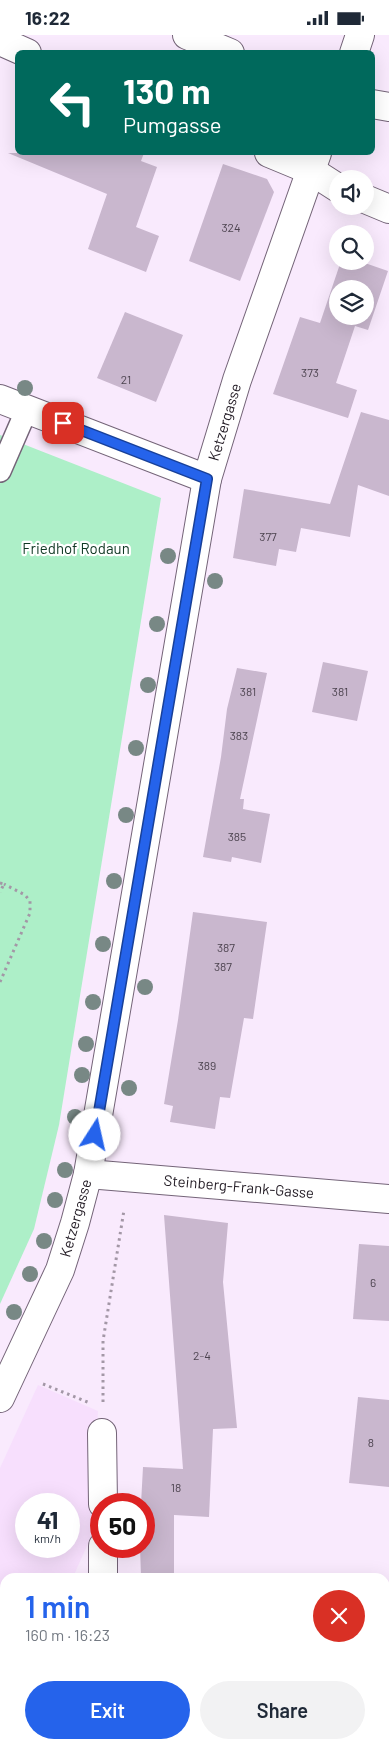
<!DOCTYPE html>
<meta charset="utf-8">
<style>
:root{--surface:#fff;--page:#f2f2f3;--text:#1f2937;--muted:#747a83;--accent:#2563eb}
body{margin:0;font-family:Barlow,sans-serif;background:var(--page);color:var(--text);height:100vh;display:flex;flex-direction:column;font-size:19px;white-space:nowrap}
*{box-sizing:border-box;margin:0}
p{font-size:16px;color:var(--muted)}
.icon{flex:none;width:28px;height:28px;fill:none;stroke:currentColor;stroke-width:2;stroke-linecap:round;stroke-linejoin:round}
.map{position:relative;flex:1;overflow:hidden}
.side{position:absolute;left:0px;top:1538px;width:390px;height:176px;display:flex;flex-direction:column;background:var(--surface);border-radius:15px 15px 0 0;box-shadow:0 5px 20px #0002}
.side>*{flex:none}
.hud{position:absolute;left:15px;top:15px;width:360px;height:105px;border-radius:8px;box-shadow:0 5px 20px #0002;background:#00695c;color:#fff;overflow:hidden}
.tools{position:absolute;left:329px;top:135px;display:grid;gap:10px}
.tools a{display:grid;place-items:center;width:45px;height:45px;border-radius:50%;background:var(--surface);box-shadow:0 5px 20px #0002;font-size:25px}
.speed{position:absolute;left:15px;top:1458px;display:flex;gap:10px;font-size:25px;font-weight:700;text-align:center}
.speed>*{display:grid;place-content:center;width:65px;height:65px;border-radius:50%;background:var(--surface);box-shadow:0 5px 20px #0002;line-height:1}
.speed small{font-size:12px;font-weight:400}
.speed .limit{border:8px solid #d22;background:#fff;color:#111}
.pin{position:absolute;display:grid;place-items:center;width:42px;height:42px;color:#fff;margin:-21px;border-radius:10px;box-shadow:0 2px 8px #0006}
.me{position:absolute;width:55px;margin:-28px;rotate:10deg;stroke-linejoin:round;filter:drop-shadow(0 0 4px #0008)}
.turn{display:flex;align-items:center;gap:18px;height:105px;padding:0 25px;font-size:22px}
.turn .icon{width:65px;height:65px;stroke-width:2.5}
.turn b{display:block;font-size:35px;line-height:42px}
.round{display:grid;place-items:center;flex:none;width:52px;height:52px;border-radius:26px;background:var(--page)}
.head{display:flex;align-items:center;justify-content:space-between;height:85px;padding:0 25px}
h1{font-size:30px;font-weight:600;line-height:38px;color:var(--accent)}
.action{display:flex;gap:10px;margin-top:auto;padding:10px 25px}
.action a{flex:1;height:58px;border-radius:30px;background:var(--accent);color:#fff;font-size:20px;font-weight:600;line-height:58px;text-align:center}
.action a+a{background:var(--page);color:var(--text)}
.status{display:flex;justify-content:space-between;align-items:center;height:35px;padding:0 25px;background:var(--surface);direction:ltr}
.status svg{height:14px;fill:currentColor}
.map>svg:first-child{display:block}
.built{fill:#f7dffd;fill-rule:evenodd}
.green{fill:#adefc8}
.building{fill:#c9b7ce;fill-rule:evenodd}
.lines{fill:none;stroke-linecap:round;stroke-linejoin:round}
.lane-casing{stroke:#746478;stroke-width:24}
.street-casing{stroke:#746478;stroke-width:30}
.secondary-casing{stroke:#746478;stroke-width:30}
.path{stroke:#a397a6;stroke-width:3;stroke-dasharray:2.5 4;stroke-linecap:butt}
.lane{stroke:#fff;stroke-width:21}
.street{stroke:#fff;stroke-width:28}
.secondary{stroke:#fff;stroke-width:28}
.tree{fill:#788885}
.route-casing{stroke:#184099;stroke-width:12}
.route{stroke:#2563eb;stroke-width:9}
.labels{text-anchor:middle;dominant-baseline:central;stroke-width:4.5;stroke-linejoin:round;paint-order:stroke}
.number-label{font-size:12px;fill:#4c434f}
.street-label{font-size:15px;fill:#231c25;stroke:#fff}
.park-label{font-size:15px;fill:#0f3723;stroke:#fff}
</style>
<div class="status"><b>16:22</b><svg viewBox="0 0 49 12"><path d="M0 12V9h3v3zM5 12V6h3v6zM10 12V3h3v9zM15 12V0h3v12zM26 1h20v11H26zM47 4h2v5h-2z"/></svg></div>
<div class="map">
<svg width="389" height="1713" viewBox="0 0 389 1713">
<rect width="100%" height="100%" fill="#f9eafd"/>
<path class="built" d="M38 1350 98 1376 91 1502 73 1542H5V1593H0V1433ZM26 1469H69V1511H26Z"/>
<path class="green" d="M0 400 161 463 59 1090 34 1194 0 1269Z"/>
<g class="building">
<path d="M8 118H144L141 126 157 132 136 192 159 201 146 237 88 214 107 159Z"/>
<path d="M223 129 267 144 274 157 240 246 189 226Z"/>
<path d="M341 226H359L388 236 368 295 355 291 336 348 357 355 348 383 273 359 300 282 320 288ZM338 254H365V281H338Z"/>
<path d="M125 277 183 300 156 367 97 343Z"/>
<path d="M361 377 389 385V461L358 450 350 502 301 493 296 517 279 514 276 531 233 523 244 454 330 469Z"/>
<path d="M323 627 368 636 357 686 312 677Z"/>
<path d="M237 633 267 638 240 764H244L243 774 270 779 261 828 232 822 231 827 203 822 221 722 227 674Z"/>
<path d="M193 877 267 887 253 984 244 983 230 1063 220 1062 215 1094 170 1087 173 1071 164 1069 178 985Z"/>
<path d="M164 1180 228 1188 223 1247 237 1393 213 1394 209 1482 174 1480V1542H141L140 1511H144V1469H141L143 1432 183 1434Z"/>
<path d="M359 1209 389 1211V1286L353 1284Z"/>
<path d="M358 1362 389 1365V1452L349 1448Z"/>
</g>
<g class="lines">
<g class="lane-casing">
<path id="lane" d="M0 436 27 374"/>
</g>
<g class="street-casing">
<g id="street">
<path d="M187 0 230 18"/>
<path d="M0 6 27 18"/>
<path d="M372 69 389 72"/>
<path d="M269 118 310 135 338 153"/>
<path d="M365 164 389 174"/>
<path d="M0 364 207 444"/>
<path d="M88 1139 389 1164"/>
<path d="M102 1398 103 1469"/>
<path d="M103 1511V1542"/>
<path d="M108 1709V1713"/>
</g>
</g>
<g class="secondary-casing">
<g id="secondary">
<path d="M354 18 360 0"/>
<path d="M0 1363 60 1235 75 1188 88 1139 207 444 237 345 317 118"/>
</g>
</g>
<g class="path">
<path d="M0 848 4 849 0 857"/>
<path d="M0 947 30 878V866L25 860 4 849"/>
<path d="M43 1349 90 1368"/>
<path d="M103 1367V1306L124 1175"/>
</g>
<use href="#lane" class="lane"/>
<use href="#street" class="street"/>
<use href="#secondary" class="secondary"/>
</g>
<g class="tree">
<circle cx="25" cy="353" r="8"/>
<circle cx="168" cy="521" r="8"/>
<circle cx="215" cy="546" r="8"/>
<circle cx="157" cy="589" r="8"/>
<circle cx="148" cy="650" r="8"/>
<circle cx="136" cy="713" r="8"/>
<circle cx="126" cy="780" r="8"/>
<circle cx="114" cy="846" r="8"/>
<circle cx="103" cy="909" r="8"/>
<circle cx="145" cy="952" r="8"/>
<circle cx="93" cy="967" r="8"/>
<circle cx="86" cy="1009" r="8"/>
<circle cx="82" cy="1040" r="8"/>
<circle cx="129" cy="1053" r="8"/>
<circle cx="75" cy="1082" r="8"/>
<circle cx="65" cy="1135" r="8"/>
<circle cx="55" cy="1165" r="8"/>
<circle cx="44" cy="1206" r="8"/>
<circle cx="30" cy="1239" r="8"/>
<circle cx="14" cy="1277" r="8"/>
</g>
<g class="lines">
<g class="route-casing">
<path id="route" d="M63 388 207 444 95 1100"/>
</g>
<use href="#route" class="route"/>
</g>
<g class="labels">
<g class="number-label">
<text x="231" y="192">324</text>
<text x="310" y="337">373</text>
<text x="126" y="344">21</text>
<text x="268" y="501">377</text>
<text x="248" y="656">381</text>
<text x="340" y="656">381</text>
<text x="239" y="700">383</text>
<text x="237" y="801">385</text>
<text x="226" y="912">387</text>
<text x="223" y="931">387</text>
<text x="207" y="1030">389</text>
<text x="373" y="1247">6</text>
<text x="202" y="1320">2-4</text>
<text x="371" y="1407">8</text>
<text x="176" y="1452">18</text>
</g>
<g class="street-label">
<text transform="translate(224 387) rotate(-73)">Ketzergasse</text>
<text transform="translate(239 1151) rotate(5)">Steinberg-Frank-Gasse</text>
<text transform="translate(75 1183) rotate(-74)">Ketzergasse</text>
</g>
<g class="park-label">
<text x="76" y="513">Friedhof Rodaun</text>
</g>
</g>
</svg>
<div class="tools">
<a><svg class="icon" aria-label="sound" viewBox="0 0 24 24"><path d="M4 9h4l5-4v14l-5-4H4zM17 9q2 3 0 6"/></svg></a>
<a><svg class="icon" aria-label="search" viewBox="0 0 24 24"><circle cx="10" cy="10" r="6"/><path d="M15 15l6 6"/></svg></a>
<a><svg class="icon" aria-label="layers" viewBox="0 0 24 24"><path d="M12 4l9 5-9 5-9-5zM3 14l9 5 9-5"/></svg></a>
</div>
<div class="speed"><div>41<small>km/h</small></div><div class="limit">50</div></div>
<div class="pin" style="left:63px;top:388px;background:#d93025"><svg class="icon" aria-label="arrive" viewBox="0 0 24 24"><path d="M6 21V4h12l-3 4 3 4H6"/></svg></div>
<svg class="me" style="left:95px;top:1100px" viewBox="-20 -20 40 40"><circle r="19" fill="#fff"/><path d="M0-13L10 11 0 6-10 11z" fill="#2563eb"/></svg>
<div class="hud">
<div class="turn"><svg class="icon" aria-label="left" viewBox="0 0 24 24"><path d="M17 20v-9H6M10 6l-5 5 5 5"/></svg><div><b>130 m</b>Pumgasse</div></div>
</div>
<section class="side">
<div class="head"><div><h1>1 min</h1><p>160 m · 16:23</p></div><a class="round" style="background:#d93025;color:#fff"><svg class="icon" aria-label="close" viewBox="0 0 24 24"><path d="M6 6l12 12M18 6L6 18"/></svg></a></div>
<div class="action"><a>Exit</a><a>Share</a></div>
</section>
</div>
